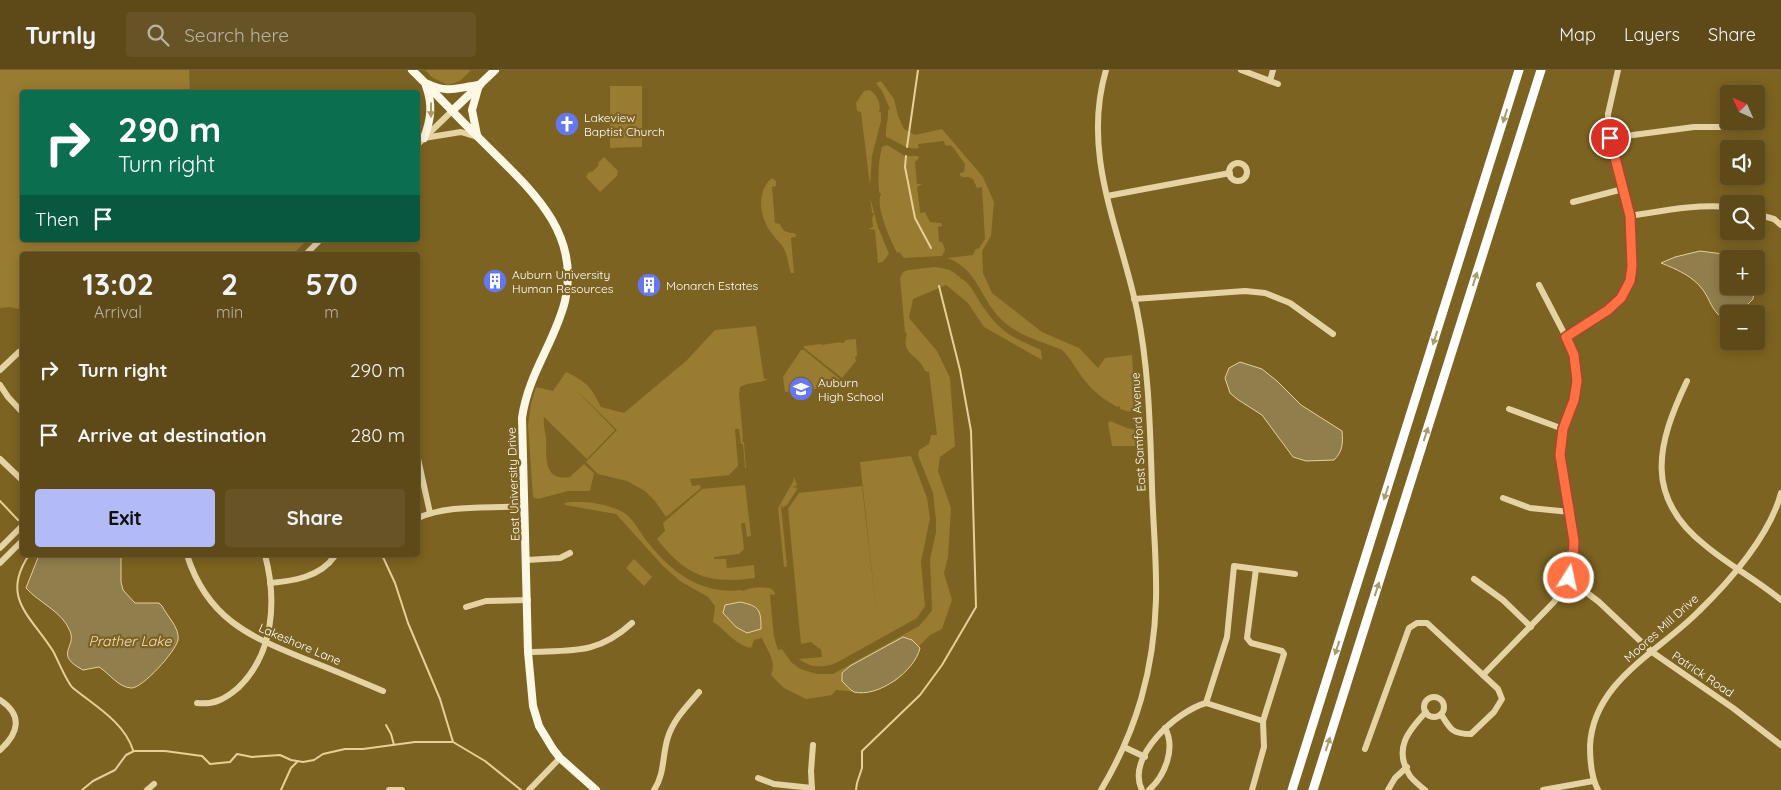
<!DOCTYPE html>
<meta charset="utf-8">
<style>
:root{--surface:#5e4a19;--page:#675426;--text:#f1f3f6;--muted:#b9b3a2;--line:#736238;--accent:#b2bbf5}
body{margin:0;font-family:Quicksand,sans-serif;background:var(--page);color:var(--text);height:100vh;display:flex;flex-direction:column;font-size:19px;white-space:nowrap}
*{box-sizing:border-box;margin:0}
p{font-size:16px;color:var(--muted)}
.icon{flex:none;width:28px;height:28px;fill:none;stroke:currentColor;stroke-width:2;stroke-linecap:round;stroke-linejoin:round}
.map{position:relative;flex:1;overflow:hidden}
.sheet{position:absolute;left:20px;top:182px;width:400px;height:305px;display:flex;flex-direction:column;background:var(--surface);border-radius:5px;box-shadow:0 2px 12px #0003,0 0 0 1px var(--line)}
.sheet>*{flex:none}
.top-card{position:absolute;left:20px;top:20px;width:400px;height:152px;border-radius:5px;box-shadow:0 2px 12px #0003,0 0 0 1px var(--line);background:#0b6e4f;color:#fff;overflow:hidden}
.needle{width:32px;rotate:315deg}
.controls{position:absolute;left:1720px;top:15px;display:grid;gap:10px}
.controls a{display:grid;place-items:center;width:45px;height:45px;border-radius:5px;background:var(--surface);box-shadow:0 2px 12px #0003,0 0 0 1px var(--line);font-size:25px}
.pin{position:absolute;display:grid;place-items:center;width:42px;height:42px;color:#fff;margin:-21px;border:2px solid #fff;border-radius:50%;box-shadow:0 1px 5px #0007}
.me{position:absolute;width:55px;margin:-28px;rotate:10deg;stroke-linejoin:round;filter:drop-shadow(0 0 4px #0008)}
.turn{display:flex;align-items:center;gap:18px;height:105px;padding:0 15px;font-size:22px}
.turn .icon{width:65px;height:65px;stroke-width:2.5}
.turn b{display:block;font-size:35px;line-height:42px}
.then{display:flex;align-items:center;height:48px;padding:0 15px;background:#0003;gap:10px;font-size:19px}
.eta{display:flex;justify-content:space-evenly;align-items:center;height:85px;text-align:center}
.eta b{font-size:30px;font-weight:700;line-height:35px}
.button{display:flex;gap:10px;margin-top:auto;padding:10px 15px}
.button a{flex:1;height:58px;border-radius:5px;background:var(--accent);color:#111;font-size:20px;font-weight:700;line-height:58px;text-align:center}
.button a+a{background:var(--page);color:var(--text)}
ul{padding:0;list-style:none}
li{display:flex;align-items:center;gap:15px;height:65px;padding:0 15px}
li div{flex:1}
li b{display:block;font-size:19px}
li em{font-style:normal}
header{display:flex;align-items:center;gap:30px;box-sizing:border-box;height:70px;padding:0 25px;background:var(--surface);border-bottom:1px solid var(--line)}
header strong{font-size:24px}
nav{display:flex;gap:28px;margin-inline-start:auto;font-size:18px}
.search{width:350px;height:45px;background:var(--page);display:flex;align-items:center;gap:12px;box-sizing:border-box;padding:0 18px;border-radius:5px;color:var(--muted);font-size:19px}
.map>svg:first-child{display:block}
.green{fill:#997b31}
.water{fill:#917e4d;stroke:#e8cf98}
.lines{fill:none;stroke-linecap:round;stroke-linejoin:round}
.stream{stroke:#e8cf98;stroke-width:2}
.minor{stroke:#e6d3a4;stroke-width:6}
.major{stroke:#fdf8e5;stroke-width:8}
.highway{stroke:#fff;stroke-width:9}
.oneway{fill:#aa9766}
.oneway2{fill:#aa9a6f}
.route-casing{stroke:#a6492c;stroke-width:12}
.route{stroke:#ff7043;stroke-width:9}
.labels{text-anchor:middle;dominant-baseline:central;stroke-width:4.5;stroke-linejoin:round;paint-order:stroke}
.poi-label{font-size:12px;fill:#fff;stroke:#7d6321;text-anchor:start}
.street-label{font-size:12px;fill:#fff;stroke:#7d6321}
.water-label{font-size:14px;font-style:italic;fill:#f2e4c3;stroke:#7d6321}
</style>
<header>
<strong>Turnly</strong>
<div class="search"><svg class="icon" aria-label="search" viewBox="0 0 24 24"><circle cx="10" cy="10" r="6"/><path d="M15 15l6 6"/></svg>Search here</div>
<nav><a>Map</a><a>Layers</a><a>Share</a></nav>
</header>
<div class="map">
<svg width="1781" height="720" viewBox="0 0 1781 720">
<rect width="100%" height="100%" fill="#7d6321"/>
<g class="green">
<path d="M0 0H189L190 22H22V170H307L292 185H22V240L10 237 0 238Z"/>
<path d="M425 0H471L460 11 448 15 433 8Z"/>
<path d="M881 11 894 29 898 46 904 59 915 65 942 59 983 107 994 132 991 166 982 181 983 203 992 223 1042 262 1079 278 1098 298 1105 288 1132 285 1135 340 1130 342 1120 339V336L1117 337C1105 330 1094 322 1086 312 1077 302 1072 289 1062 280 1041 271 1015 265 1000 248 980 228 977 198 947 188L973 185 975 180 979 178 985 169 982 117 977 118 973 109 968 107H962L960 105V103L964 102 965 94 952 76 945 75 944 71 918 74 919 78C906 81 898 71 886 67 885 58 889 49 888 40L890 39 882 21 876 13Z"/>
<path d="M610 16H642V77L610 78Z"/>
<path d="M870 20C876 24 882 34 879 42H881V51L872 86 870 116 861 42 857 41 856 33 864 21Z"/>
<path d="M887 75 905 86H918L919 88 915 92 917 114H922L917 117 920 141V143L925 142 930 152 941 153 942 156 938 157 939 172H942L945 180 942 186 904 188 899 182 897 183C891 171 875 137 881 124L879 122C878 106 878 92 882 77Z"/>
<path d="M604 87 618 101 617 106 600 122 586 107 588 103 593 101 599 95 598 93Z"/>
<path d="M772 108 776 111V116L772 117 775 153 780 154C782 161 787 163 794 163L797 166 791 168 794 203H791C788 195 788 185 783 177 780 172 776 170 773 165 760 150 755 122 772 108Z"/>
<path d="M870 127 878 157 889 184C885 187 886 192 878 193L875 160 868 159 873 157 872 148 874 144 872 142Z"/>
<path d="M936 197 950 200 960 207V208C969 211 976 226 981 234 1000 262 1011 267 1041 280L1042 290 984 257 968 233 946 215 913 229 909 248 937 281 950 308 955 376 940 387 938 401 951 438 948 487 944 503 952 530 942 559 930 565 919 576 911 595 896 611 858 622 836 620 832 625 806 629 784 618 771 605C777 590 767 581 762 568L754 570 751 578C735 575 726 560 713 552L715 536 708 527 680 511 663 496 616 444 565 435 564 433C580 429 614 434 627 445 635 452 640 462 646 470 669 500 700 525 740 520L743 521C750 517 764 516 772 519L775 523 774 525 771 524 770 526 774 567 778 580 782 579 791 592 800 599 817 604H833L919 556 927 547 932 540 930 489 936 462V450L933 423 918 385 919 380 929 374 931 365H937L929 302 925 301C920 285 900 285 907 264L905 262 900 208 903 202 908 200Z"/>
<path d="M756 256 764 309H768C759 314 749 312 740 317L739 324 743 368 742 371 744 373 746 398H745L743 374H741L739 359H735L738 396 729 405 690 409 692 416 700 415 701 418 666 447 655 431 645 421 627 411 598 404 586 392 617 360 573 317 615 360 587 389 544 347C543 354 545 360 546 367 547 385 542 412 570 407L584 394 594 403 590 421H568L538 429 533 427 528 355 531 334 536 317 553 321 566 302C587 312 591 317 601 337L624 343 686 291 715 260Z"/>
<path d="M856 269 857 286 855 287 856 291 842 308 804 278V276L821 274V275L841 272V273H844L845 270Z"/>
<path d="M801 280H804L841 310 836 317 785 322 783 307Z"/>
<path d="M1110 351 1127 358 1136 360 1137 376H1112L1108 353Z"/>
<path d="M911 386 927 428 930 448 921 492 925 536 917 548 836 593C823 598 810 598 799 589L822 587 821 580 811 572 801 574 788 439 799 423 862 416 877 547 860 392Z"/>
<path d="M794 407 797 415 792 418 796 417 797 419 787 435 782 438V435L781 436 787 496 784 497 778 438 793 412Z"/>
<path d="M745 415 751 466 747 467 745 453H741L744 479 739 484 714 487V489H726L727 498 754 495 755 508C709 514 687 507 657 469L665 461 663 453 702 419Z"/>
<path d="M634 489 652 507 644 516 626 498Z"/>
</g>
<g class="water">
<path d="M1700 181 1731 185 1738 189H1729V216H1755L1753 229 1740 242 1729 244V246L1723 249C1710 238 1711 231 1703 220 1693 206 1676 199 1661 193L1675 187Z"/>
<path d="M1240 292 1262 299 1277 311 1301 335 1342 361C1343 373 1343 381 1334 390L1306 391 1293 387 1262 345 1237 329 1230 323 1225 308 1229 298Z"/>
<path d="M39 485H121V512L123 520 135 533H159L162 536C167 546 180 558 178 570 176 581 142 619 131 618 118 617 110 604 99 597L83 600C53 584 77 578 70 561 62 541 39 533 26 518Z"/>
<path d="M740 532C759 536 761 539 761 559L747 563 736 557 723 543 725 535Z"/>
<path d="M903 567 912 570 920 578C915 601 878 628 854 622 850 620 846 615 842 611V603L850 596Z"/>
</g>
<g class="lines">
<g class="stream">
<path d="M907 77 918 0"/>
<path d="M906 86 905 97 915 148 931 178"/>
<path d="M0 431 18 450"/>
<path d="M29 485C0 528 31 546 53 581 58 590 67 613 73 618 95 636 124 652 133 680"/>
<path d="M382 485 395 513 408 553 440 629 453 672 485 691 521 720"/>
<path d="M386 655 391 664 394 675"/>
<path d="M82 720 93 711 115 700 126 685 134 681H165L202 686 210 694 230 692 237 684 252 687 280 685 291 690 303 692 314 690 323 684 345 679H363L415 672H453"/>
<path d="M281 720 291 698 297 692"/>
<path d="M856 720 857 713 862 698V681L920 625 942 595 976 537 971 361 960 300 939 216"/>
</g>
<g class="minor">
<path d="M1241 0 1278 14"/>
<path d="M1270 11 1273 0"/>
<path d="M424 68 461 62 477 67"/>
<path d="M1610 68 1694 57H1730L1743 53"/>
<path d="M418 74 452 41"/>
<circle cx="1238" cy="102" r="9"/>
<path d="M1107 126 1230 103"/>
<path d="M1573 132 1623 119"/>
<path d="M1756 144 1774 149 1781 155"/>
<path d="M1630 146C1663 141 1695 134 1729 137"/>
<path d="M305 185 320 170"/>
<path d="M1134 229 1245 221 1265 223 1290 233 1333 264"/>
<path d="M1566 267 1608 240 1621 228 1629 211 1632 196 1630 146 1608 56V44L1618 0"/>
<path d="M0 300 19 282"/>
<path d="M1687 311C1657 374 1643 427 1706 476 1730 496 1757 510 1781 530"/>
<path d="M0 315 8 327 22 342"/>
<path d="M1509 339 1563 359"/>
<path d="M0 389 22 410"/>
<path d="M418 389 430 443"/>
<path d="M1503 428 1530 438 1570 442"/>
<path d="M418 448C450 434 489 439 524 436"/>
<path d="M0 478 22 456"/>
<path d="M187 485C207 548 248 566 305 589 331 599 357 610 383 621"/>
<path d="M527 490 560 488 570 483"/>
<path d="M0 493 22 471"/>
<path d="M1474 509 1503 530 1531 557"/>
<path d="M1569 509 1599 532 1652 582 1733 638 1781 675"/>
<path d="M270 513C293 511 320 507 334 487"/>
<path d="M466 537 486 531 528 530"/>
<path d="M528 582C572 580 597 585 632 553"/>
<path d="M1483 605 1554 532 1569 509 1573 492 1574 471 1560 385 1563 359 1576 317V298L1574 285 1566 267 1539 215"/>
<circle cx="1434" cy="637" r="10"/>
<path d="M0 630C23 645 19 663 0 680"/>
<path d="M197 633C214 635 225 629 238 618 274 584 277 530 265 485"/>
<path d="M1206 633 1227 567 1234 496 1295 504"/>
<path d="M1124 677 1145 687"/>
<path d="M1365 679 1409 558 1417 553H1427L1498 619 1502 629 1494 642 1471 664C1452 664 1450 659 1441 644"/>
<path d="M758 708 774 714 812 718"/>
<path d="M147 720 154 714"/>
<path d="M389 720H402"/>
<path d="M529 720 560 688"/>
<path d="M654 720C665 704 662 685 668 667 674 649 687 636 699 622"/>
<path d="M812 720 811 701 813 675"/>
<path d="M1101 720C1137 660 1154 599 1156 530 1157 492 1153 454 1152 417 1150 357 1149 298 1137 240 1120 159 1081 85 1106 0"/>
<path d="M1142 720C1125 687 1177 641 1206 633L1263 651"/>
<path d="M1149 720C1165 706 1176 678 1165 658"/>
<path d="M1252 720 1264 677 1263 651 1284 584 1282 581 1251 573 1247 568 1256 499"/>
<path d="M1388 720 1395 708 1407 697"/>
<path d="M1425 720C1420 716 1414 711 1410 706 1393 679 1408 661 1426 642"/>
<path d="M1543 720 1593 711"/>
<path d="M1598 720C1591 707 1590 691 1590 676 1593 611 1659 582 1699 541 1730 511 1770 465 1781 423"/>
</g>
<g class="major">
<path d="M412 0C435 22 456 46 479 68 524 114 582 158 565 231 555 272 528 304 522 348L528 582 533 636 539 656 553 679 560 688 596 720"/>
<path d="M428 14C449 24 458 17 480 15"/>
<path d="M452 41 495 0"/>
<path d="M477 65 472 40 479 15"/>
<path d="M424 68C431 49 433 35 426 16"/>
</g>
<g class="highway">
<path d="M1292 720 1519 0"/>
<path d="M1313 720 1541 0"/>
</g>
</g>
<defs><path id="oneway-solid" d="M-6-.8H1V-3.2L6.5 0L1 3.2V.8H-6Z" transform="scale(1.25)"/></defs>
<use class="oneway" href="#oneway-solid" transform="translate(431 40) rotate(90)"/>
<g class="oneway2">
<use href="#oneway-solid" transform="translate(1505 46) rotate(108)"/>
<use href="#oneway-solid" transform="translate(1475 209) rotate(-72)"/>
<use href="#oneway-solid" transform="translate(1435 268) rotate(108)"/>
<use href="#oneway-solid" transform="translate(1426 364) rotate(-72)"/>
<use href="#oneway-solid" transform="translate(1386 423) rotate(108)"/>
<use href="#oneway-solid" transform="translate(1377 519) rotate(-72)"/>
<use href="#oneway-solid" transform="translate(1337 578) rotate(108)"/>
<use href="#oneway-solid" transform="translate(1328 674) rotate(-72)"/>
</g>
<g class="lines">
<g class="route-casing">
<path id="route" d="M1569 508 1573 492 1574 471 1560 385 1563 359 1574 330 1577 311 1574 285 1566 267 1608 240 1621 228 1630 211 1632 196 1630 146 1610 68"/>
</g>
<use href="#route" class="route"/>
</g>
<defs>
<g id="church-disc" transform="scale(1.25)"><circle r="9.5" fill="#6577f3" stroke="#7d6321"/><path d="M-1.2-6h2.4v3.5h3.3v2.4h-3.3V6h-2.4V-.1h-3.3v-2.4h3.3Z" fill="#fff"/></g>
<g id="building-disc" transform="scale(1.25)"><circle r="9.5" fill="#6577f3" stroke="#7d6321"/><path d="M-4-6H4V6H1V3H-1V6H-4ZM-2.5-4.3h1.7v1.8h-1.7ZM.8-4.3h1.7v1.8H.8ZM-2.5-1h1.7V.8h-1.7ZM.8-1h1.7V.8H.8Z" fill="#fff"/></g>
<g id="school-disc" transform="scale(1.25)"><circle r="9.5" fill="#6577f3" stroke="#7d6321"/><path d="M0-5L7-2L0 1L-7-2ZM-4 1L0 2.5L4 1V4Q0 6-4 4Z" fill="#fff"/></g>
</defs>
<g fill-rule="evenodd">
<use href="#church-disc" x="567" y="54"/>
<use href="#building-disc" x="495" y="211"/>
<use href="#building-disc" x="649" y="215"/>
<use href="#school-disc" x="801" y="319"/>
</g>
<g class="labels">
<g class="poi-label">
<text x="584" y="47">Lakeview<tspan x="584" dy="14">Baptist Church</tspan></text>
<text x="512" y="204">Auburn University<tspan x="512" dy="14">Human Resources</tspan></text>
<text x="666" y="215">Monarch Estates</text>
<text x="818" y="312">Auburn<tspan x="818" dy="14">High School</tspan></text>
</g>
<g class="street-label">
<text transform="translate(1138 362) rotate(-93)">East Samford Avenue</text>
<text transform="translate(513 414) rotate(-92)">East University Drive</text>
<text transform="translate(1661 558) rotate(-42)">Moores Mill Drive</text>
<text transform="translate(300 574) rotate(23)">Lakeshore Lane</text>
<text transform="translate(1703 604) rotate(34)">Patrick Road</text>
</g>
<g class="water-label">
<text x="130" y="571">Prather Lake</text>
</g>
</g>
</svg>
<div class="controls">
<a><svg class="needle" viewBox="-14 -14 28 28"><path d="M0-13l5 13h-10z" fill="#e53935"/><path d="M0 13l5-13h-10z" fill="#b9b3a2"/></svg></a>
<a><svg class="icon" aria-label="sound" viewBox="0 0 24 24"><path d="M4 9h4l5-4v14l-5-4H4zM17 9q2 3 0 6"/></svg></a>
<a><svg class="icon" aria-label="search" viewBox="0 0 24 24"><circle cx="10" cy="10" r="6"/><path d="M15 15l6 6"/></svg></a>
<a>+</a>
<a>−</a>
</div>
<div class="pin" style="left:1610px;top:68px;background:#d93025"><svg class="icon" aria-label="arrive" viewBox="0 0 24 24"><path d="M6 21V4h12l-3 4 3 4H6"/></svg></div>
<svg class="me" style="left:1569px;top:508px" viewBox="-20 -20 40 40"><circle r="17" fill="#ff7043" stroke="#fff" stroke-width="3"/><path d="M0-11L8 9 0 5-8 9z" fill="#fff"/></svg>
<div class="top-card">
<div class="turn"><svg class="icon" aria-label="right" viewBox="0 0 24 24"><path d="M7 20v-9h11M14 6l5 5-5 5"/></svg><div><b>290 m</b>Turn right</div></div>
<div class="then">Then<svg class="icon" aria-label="arrive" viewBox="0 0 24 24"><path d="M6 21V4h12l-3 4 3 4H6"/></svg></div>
</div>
<section class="sheet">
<div class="eta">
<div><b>13:02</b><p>Arrival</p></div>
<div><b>2</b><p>min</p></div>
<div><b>570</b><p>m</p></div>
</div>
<ul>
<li><svg class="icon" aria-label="right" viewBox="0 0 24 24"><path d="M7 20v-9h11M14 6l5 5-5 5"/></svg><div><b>Turn right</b></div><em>290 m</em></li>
<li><svg class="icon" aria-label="arrive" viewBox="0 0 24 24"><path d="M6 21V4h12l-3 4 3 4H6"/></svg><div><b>Arrive at destination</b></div><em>280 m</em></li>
</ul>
<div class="button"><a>Exit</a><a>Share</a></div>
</section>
</div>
